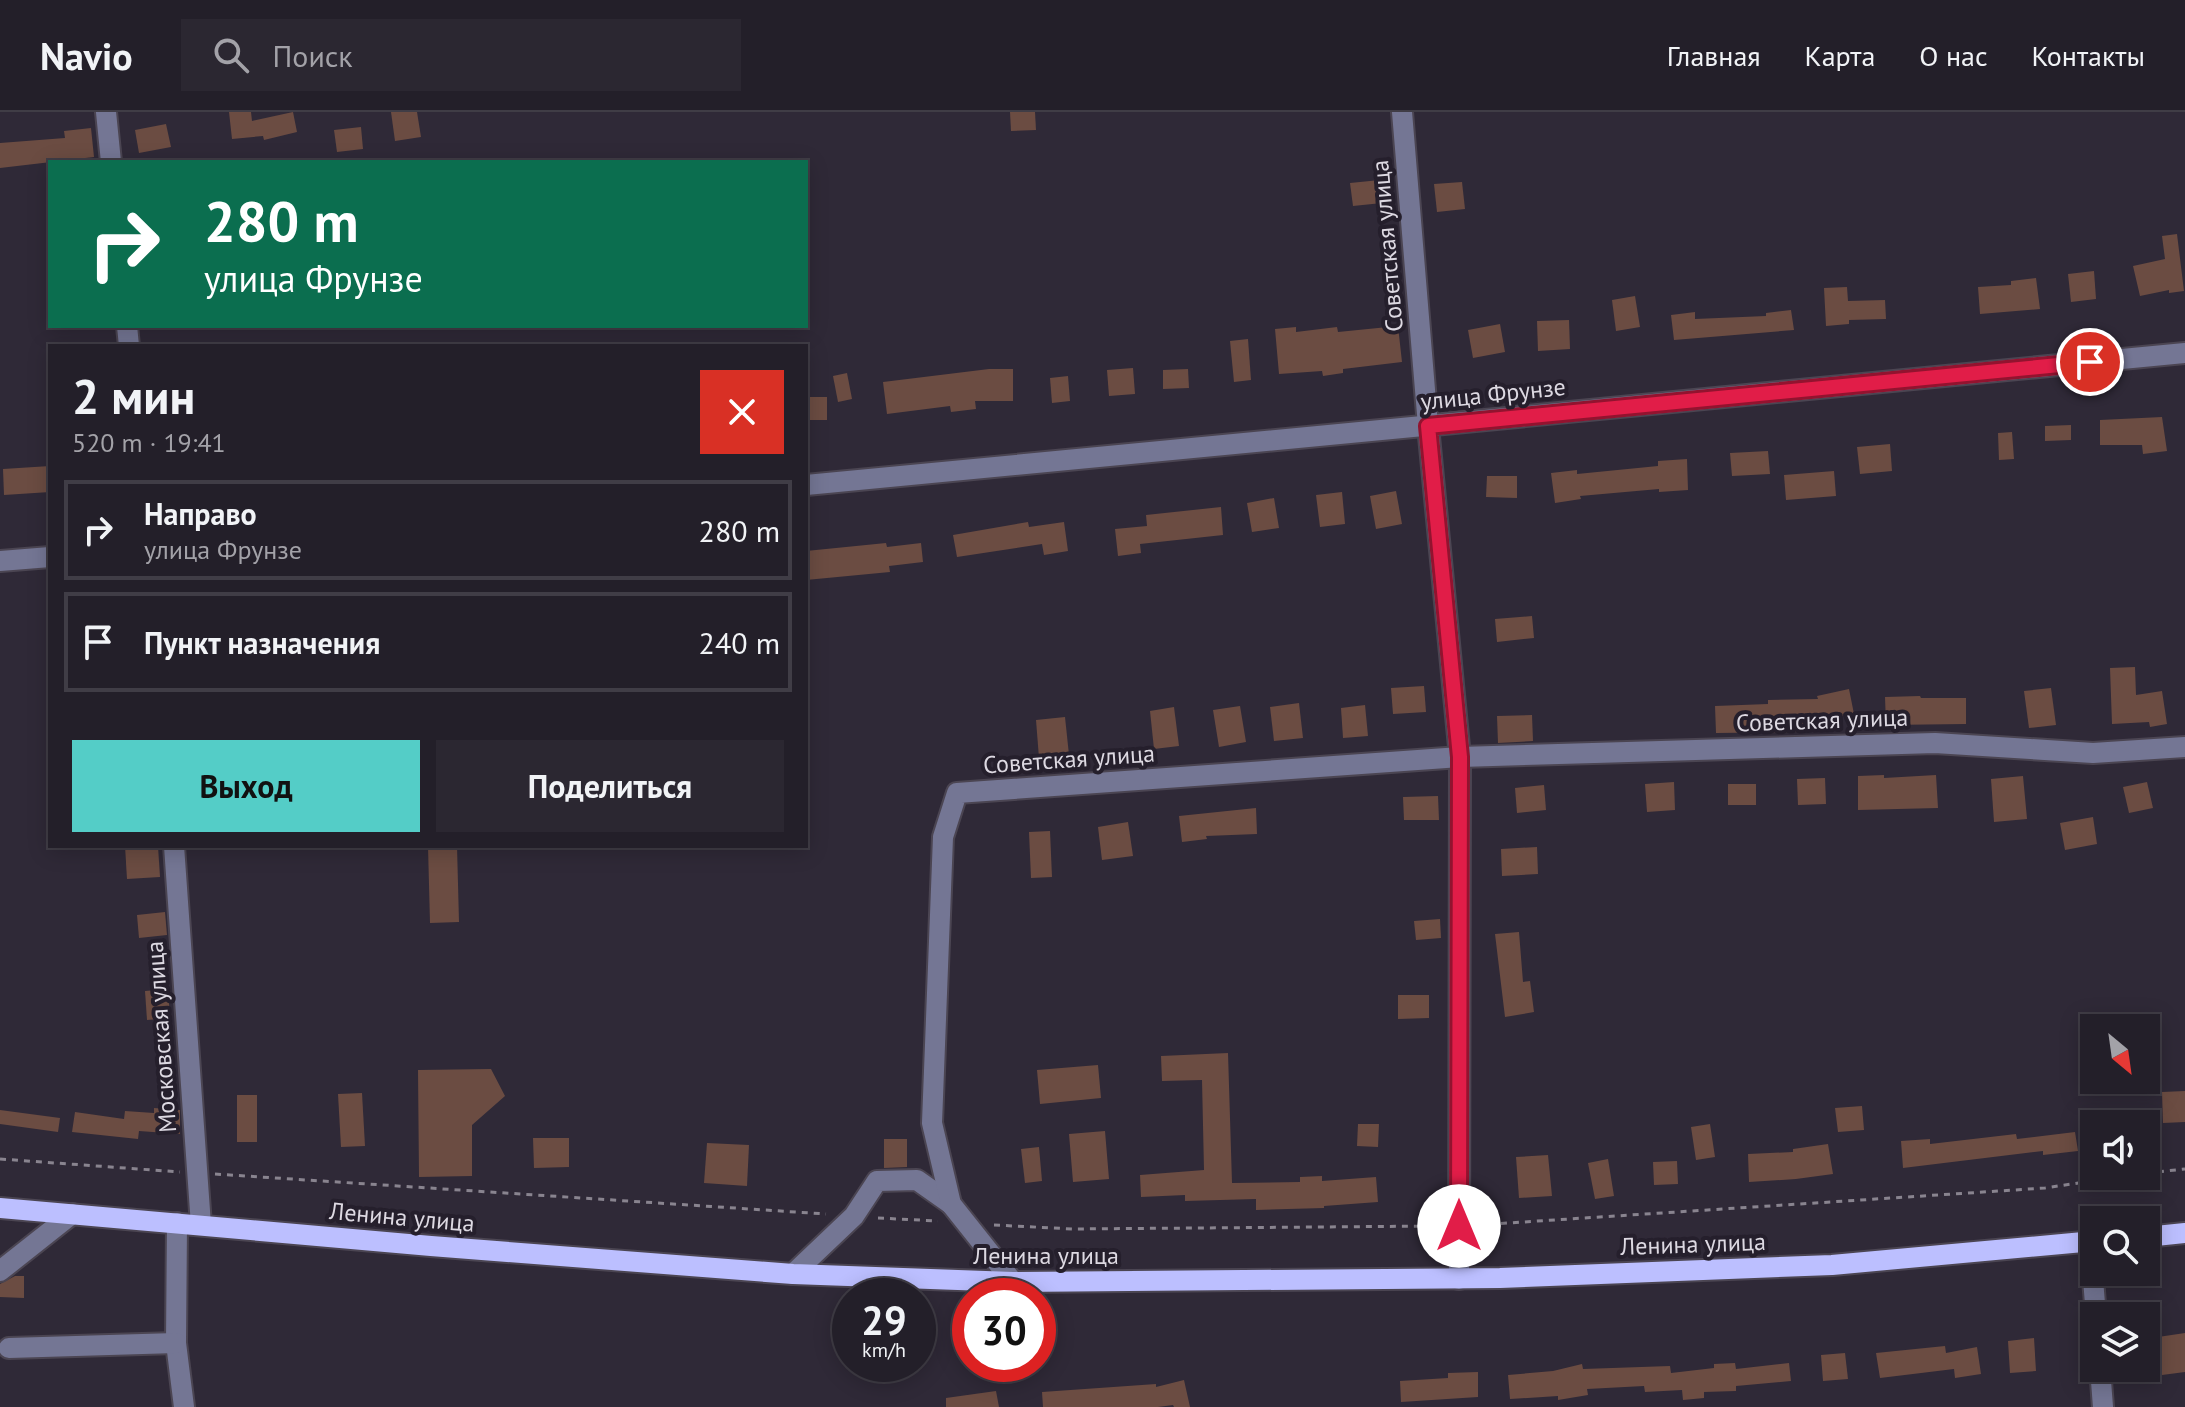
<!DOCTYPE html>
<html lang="ru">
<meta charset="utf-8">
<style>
:root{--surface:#231f29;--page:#2b2731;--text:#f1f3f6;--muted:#a3a2a8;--line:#403d46;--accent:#54cdc7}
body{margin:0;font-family:"PT Sans",sans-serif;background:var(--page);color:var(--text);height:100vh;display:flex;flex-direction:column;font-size:30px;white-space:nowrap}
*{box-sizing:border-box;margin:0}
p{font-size:26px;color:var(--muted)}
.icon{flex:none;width:44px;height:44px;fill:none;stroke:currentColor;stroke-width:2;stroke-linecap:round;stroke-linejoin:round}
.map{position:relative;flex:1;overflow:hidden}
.details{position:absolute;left:48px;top:232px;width:760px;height:504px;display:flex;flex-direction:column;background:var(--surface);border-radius:0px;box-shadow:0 4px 20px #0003,0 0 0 2px var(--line)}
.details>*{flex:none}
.banner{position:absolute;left:48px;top:48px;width:760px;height:168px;border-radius:0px;box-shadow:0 4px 20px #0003,0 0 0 2px var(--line);background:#0b6e4f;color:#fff;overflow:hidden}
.needle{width:52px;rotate:151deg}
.tools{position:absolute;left:2080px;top:902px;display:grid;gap:16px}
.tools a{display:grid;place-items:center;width:80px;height:80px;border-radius:0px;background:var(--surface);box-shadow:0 4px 20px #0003,0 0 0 2px var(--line);font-size:40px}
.speed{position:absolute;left:832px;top:1166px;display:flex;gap:16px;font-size:40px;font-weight:700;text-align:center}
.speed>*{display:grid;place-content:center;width:104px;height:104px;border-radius:50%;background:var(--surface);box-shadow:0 4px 20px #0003,0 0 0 2px var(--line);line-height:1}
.speed small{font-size:20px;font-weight:400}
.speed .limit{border:12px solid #d22;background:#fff;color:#111}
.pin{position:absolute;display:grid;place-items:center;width:68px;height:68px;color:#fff;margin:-34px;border:4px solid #fff;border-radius:50%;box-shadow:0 2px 8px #0007}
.me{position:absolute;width:88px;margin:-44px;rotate:0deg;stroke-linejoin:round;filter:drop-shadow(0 0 6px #0008)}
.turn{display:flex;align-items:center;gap:28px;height:168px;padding:0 24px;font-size:36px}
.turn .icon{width:104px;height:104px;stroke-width:2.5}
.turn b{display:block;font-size:56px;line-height:68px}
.round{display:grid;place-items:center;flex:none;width:84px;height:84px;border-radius:0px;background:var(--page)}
.head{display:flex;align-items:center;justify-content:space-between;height:136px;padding:0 24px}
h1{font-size:48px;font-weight:600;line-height:60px}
.action{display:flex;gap:16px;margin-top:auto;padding:16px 24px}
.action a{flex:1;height:92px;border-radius:0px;background:var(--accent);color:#111;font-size:32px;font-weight:600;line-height:92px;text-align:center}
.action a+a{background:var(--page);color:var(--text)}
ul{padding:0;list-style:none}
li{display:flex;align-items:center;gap:24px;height:100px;margin:0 16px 12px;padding:0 8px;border:4px solid var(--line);border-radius:0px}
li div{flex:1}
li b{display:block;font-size:30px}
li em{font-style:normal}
header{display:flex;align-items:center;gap:48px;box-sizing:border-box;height:112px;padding:0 40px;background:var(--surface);border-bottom:2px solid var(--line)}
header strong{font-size:38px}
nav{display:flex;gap:44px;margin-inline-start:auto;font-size:28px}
.search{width:560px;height:72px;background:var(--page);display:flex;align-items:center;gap:20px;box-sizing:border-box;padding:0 28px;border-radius:0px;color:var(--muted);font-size:30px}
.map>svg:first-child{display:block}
.building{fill:#6b4c42}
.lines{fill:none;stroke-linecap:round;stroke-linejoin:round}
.minor-casing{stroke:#4b4552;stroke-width:24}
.major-casing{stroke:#4b4552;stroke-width:24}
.path{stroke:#89848f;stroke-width:3;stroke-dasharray:6 6;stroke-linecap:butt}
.minor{stroke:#747694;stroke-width:20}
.major{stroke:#bcbfff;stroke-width:20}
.route-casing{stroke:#92132f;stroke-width:20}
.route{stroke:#e11d48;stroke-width:14}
.labels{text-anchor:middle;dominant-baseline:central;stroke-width:8;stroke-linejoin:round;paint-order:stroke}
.street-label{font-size:24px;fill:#ddd9e2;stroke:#251f2c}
</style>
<header>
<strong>Navio</strong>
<div class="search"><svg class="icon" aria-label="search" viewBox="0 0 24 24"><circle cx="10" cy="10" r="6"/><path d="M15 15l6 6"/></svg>Поиск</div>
<nav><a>Главная</a><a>Карта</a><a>О нас</a><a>Контакты</a></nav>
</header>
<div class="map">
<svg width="2185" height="1295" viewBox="0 0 2185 1295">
<rect width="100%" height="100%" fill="#2f2937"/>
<g class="building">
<path d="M229 0H251L252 9 293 0 297 20 264 28 263 24 232 27Z"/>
<path d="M391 0H417L421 25 395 29Z"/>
<path d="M1010 0H1035L1036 18 1011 19Z"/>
<path d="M166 12 171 35 139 41 135 18Z"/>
<path d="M361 15 363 37 337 40 334 18Z"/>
<path d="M91 16 94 45 0 56V31L65 26 64 19Z"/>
<path d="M1380 68 1382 91 1353 94 1350 71Z"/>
<path d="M1462 70 1465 97 1437 100 1434 72Z"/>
<path d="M2177 122 2184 179 2169 181V178L2140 184 2133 154 2165 147 2162 124Z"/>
<path d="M2094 159 2096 187 2071 190 2068 162Z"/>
<path d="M2036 166 2040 197 1980 202 1978 175 2011 173V169Z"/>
<path d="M1847 175 1848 189 1885 188 1886 207 1849 208V212L1826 214 1824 176Z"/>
<path d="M1635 184 1640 215 1616 219 1612 188Z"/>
<path d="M1791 198 1794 218 1674 228 1671 203 1695 200V207L1766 204V201Z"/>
<path d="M1569 208 1570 237 1538 239 1537 209Z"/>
<path d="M1500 212 1505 240 1473 246 1468 218Z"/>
<path d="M1398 214 1402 250 1343 257V261L1323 264 1322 259 1279 262 1275 217 1296 215V220L1337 215 1338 220Z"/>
<path d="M1248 227 1251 268 1234 270 1230 229Z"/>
<path d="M1133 256 1135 282 1109 284 1107 258Z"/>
<path d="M989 257H1013V289H975L976 297 951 300 950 294 887 302 883 270Z"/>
<path d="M1188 257 1189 276 1163 277V258Z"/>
<path d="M847 261 852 287 838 290 833 264Z"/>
<path d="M1068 264 1070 289 1052 291 1050 266Z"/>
<rect x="806" y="285" width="21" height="23"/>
<path d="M2162 305 2167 339 2143 342 2142 333H2100V308Z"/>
<path d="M2071 313V328L2045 329V314Z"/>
<path d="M2012 320 2014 347 1999 348 1998 321Z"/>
<path d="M1890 332 1892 359 1860 362 1857 335Z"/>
<path d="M1768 339 1770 362 1732 364 1730 341Z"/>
<path d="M1687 347 1688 378 1659 380V377L1580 384 1581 387 1555 391 1551 361 1577 358V362L1658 354V349Z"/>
<path d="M50 354V380L4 383 3 357Z"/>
<path d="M1834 359 1836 384 1786 388 1784 363Z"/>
<path d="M1487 364H1517V386L1486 385Z"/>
<path d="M1396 379 1402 412 1376 417 1370 384Z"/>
<path d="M1342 380 1345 412 1320 415 1316 383Z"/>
<path d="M1274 386 1279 416 1252 420 1247 391Z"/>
<path d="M1221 395 1223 423 1140 432 1141 441 1118 444 1115 417 1147 414 1146 403Z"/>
<path d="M1028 410 1029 415 1064 410 1068 439 1044 443 1042 432 957 445 953 423Z"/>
<path d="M886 431 887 435 921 431 923 450 889 454 890 460 806 468V439Z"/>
<path d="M1532 504 1534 526 1497 530 1495 507Z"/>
<path d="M2135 555 2136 583 2162 579 2167 612 2150 615 2149 610 2112 612 2110 556Z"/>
<path d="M1424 574 1426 600 1393 602 1391 576Z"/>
<path d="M2051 576 2056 613 2029 616 2024 579Z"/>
<path d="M1849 577 1854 602 1803 612V620L1716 621 1715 594 1768 592V588L1818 587 1817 584Z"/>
<path d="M1920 584 1921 586H1966V612L1886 613 1885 585Z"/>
<path d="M1299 591 1303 626 1274 629 1270 595Z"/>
<path d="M1365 593 1368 624 1343 626 1341 596Z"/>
<path d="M1240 594 1246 630 1219 635 1213 598Z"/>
<path d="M1174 595 1179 634 1154 637 1150 599Z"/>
<path d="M1532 603 1533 629 1498 631 1497 604Z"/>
<path d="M1065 605 1069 643 1039 646 1036 608Z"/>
<path d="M1884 663V666L1936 663 1938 696 1858 698V664Z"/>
<path d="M2023 664 2027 707 1994 710 1991 667Z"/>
<path d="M1825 666 1826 692 1798 693 1797 667Z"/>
<path d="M1674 670 1675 698 1647 700 1645 672Z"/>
<path d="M2147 670 2153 696 2129 701 2123 675Z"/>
<rect x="1728" y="672" width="28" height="21"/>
<path d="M1544 673 1546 698 1517 701 1515 676Z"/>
<path d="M1438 684 1439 708H1404L1403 685Z"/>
<path d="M1256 696 1257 722 1206 724 1207 727 1182 730 1179 704Z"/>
<path d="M2093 705 2097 732 2065 738 2060 711Z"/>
<path d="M1128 710 1133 744 1102 748 1098 715Z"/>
<path d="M1050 719 1052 765 1031 766 1029 720Z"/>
<path d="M125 734H158L160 765 127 767Z"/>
<path d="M428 734H457L459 810 430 811Z"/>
<path d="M1537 735 1538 762 1502 764 1501 737Z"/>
<path d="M165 800 167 823 139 826 137 803Z"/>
<path d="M1440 807 1441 826 1416 828 1414 809Z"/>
<path d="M1519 820 1523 870 1530 869 1534 900 1505 905 1495 822Z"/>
<path d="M168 877 170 906 147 908 145 879Z"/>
<path d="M1398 883H1429V906L1398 907Z"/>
<path d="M1228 941 1232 1071 1300 1070V1065L1322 1064V1069L1376 1065 1378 1090 1324 1094V1096L1256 1098V1087L1185 1089V1083L1141 1085 1140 1063 1204 1058 1202 968 1162 969 1161 944Z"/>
<path d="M1098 953 1101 986 1040 992 1037 958Z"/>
<path d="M491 957 505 984 472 1013V1064L419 1065 418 958Z"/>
<path d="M2185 979V1010L2163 1011 2162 980Z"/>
<path d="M362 981 365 1034 341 1035 338 982Z"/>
<rect x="237" y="983" width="20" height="47"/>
<path d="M1862 994 1864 1018 1838 1020 1835 996Z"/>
<path d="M154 996 180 998V1022L139 1019 138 1027 72 1020 75 1000 124 1007 125 999 154 1001Z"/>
<path d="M0 998 60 1006 58 1020 0 1012Z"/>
<path d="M1358 1012H1379L1378 1035 1357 1034Z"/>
<path d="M1710 1012 1715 1045 1696 1048 1691 1015Z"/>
<path d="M1105 1019 1109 1067 1073 1070 1069 1022Z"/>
<path d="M2075 1020 2078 1039 2043 1043V1039L1903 1056 1901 1029 1930 1027V1032L2016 1022 2017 1027Z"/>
<path d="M533 1026H569V1055L534 1056Z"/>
<path d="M884 1027H907V1055L884 1056Z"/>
<path d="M707 1031 749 1033 747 1074 704 1071Z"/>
<path d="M1828 1032 1833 1062 1796 1067 1749 1070 1748 1042 1793 1040V1037Z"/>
<path d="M1039 1035 1042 1069 1025 1071 1021 1037Z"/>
<path d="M1548 1043 1552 1084 1519 1086 1516 1045Z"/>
<path d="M1608 1047 1614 1084 1595 1087 1588 1051Z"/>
<path d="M1677 1049 1678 1072 1654 1073 1653 1050Z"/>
<path d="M15 1164H24V1186L0 1185V1172Z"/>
<path d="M2185 1221V1260L2162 1263 2158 1225Z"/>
<path d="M2034 1226 2036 1259 2010 1261 2008 1229Z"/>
<path d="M1945 1234 1946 1241 1977 1235 1981 1262 1955 1266 1954 1257 1880 1266 1876 1241Z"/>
<path d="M1845 1241 1848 1267 1823 1269 1821 1243Z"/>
<path d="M1735 1251 1736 1257 1789 1251 1791 1269 1736 1274V1279L1704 1280V1286L1683 1288 1682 1278 1645 1280 1644 1274 1587 1277 1588 1283 1558 1288V1284L1510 1287 1508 1263 1553 1259 1582 1252 1583 1257 1670 1254 1671 1261 1714 1256V1252Z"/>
<path d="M1478 1260V1285L1401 1290 1400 1269 1448 1266V1261Z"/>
<path d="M1184 1268 1190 1295H1174L1173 1293 1158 1295H1043L1042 1280 1156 1272V1275Z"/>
<path d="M996 1279 999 1295H946V1286Z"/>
</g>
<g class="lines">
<g class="minor-casing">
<g id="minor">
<path d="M106 0 111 50"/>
<path d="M1402 0 1428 314 1460 645 1459 1167"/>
<path d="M127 214 129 234"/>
<path d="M806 373 2185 241"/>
<path d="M0 449 50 445"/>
<path d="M174 734 201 1113"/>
<path d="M177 1111 176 1231 184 1295"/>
<path d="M2090 1130 2096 1204"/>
<path d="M0 1159 72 1102"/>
<path d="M793 1162 854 1104 877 1069 917 1068 951 1092"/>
<path d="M1013 1170 951 1092 932 1011 943 725 957 681 1460 645 1935 631 2093 641 2185 635"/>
<path d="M9 1236 176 1231"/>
<path d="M2100 1256 2103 1295"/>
</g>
</g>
<g class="major-casing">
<g id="major">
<path d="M0 1096 431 1134 793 1162 1013 1170 1500 1166 1832 1153 2094 1129"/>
<path d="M2146 1125 2185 1121"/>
</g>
</g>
<g class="path">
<path d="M0 1047 180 1060"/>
<path d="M2146 1061 2185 1057"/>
<path d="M215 1062 826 1102"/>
<path d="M878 1106 938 1109"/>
<path d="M994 1113 1073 1117 1442 1114"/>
<path d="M1477 1113 2045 1076 2125 1064"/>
</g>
<use href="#minor" class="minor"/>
<use href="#major" class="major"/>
</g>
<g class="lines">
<g class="route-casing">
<path id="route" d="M1459 1114 1460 645 1428 314 2090 250"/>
</g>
<use href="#route" class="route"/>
</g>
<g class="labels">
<g class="street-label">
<text transform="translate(1387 134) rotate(-95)">Советская улица</text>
<text transform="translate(1493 282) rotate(-6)">улица Фрунзе</text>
<text transform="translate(1822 608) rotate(-2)">Советская улица</text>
<text transform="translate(1069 647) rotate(-4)">Советская улица</text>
<text transform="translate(161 925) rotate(-94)">Московская улица</text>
<text transform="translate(402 1105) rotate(5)">Ленина улица</text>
<text transform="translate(1693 1132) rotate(-2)">Ленина улица</text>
<text x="1046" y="1143">Ленина улица</text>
</g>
</g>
</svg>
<div class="tools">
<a><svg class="needle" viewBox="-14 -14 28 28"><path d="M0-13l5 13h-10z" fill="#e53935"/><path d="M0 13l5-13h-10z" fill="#a3a2a8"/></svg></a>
<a><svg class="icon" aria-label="sound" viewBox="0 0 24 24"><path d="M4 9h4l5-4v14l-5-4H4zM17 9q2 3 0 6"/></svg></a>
<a><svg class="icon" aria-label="search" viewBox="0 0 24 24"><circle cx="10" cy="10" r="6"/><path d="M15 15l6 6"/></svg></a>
<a><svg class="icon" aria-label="layers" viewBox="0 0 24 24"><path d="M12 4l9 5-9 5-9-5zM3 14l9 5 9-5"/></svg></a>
</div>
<div class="speed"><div>29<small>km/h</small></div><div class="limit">30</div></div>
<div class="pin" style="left:2090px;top:250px;background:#d93025"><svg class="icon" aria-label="arrive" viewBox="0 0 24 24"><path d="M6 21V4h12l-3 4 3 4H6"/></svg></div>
<svg class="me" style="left:1459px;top:1114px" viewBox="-20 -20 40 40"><circle r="19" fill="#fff"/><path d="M0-13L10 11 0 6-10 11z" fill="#e11d48"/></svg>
<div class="banner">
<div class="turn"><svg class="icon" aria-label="right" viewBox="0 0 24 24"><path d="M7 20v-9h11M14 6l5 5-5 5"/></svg><div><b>280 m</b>улица Фрунзе</div></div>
</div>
<section class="details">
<div class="head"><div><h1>2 мин</h1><p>520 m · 19:41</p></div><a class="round" style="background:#d93025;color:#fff"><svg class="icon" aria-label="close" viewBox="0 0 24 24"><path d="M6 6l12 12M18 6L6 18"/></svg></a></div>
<ul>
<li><svg class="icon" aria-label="right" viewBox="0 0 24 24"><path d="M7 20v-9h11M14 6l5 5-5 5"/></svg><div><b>Направо</b><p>улица Фрунзе</p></div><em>280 m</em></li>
<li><svg class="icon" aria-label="arrive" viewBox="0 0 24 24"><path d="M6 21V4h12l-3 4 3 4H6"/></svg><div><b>Пункт назначения</b></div><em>240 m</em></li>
</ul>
<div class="action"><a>Выход</a><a>Поделиться</a></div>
</section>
</div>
